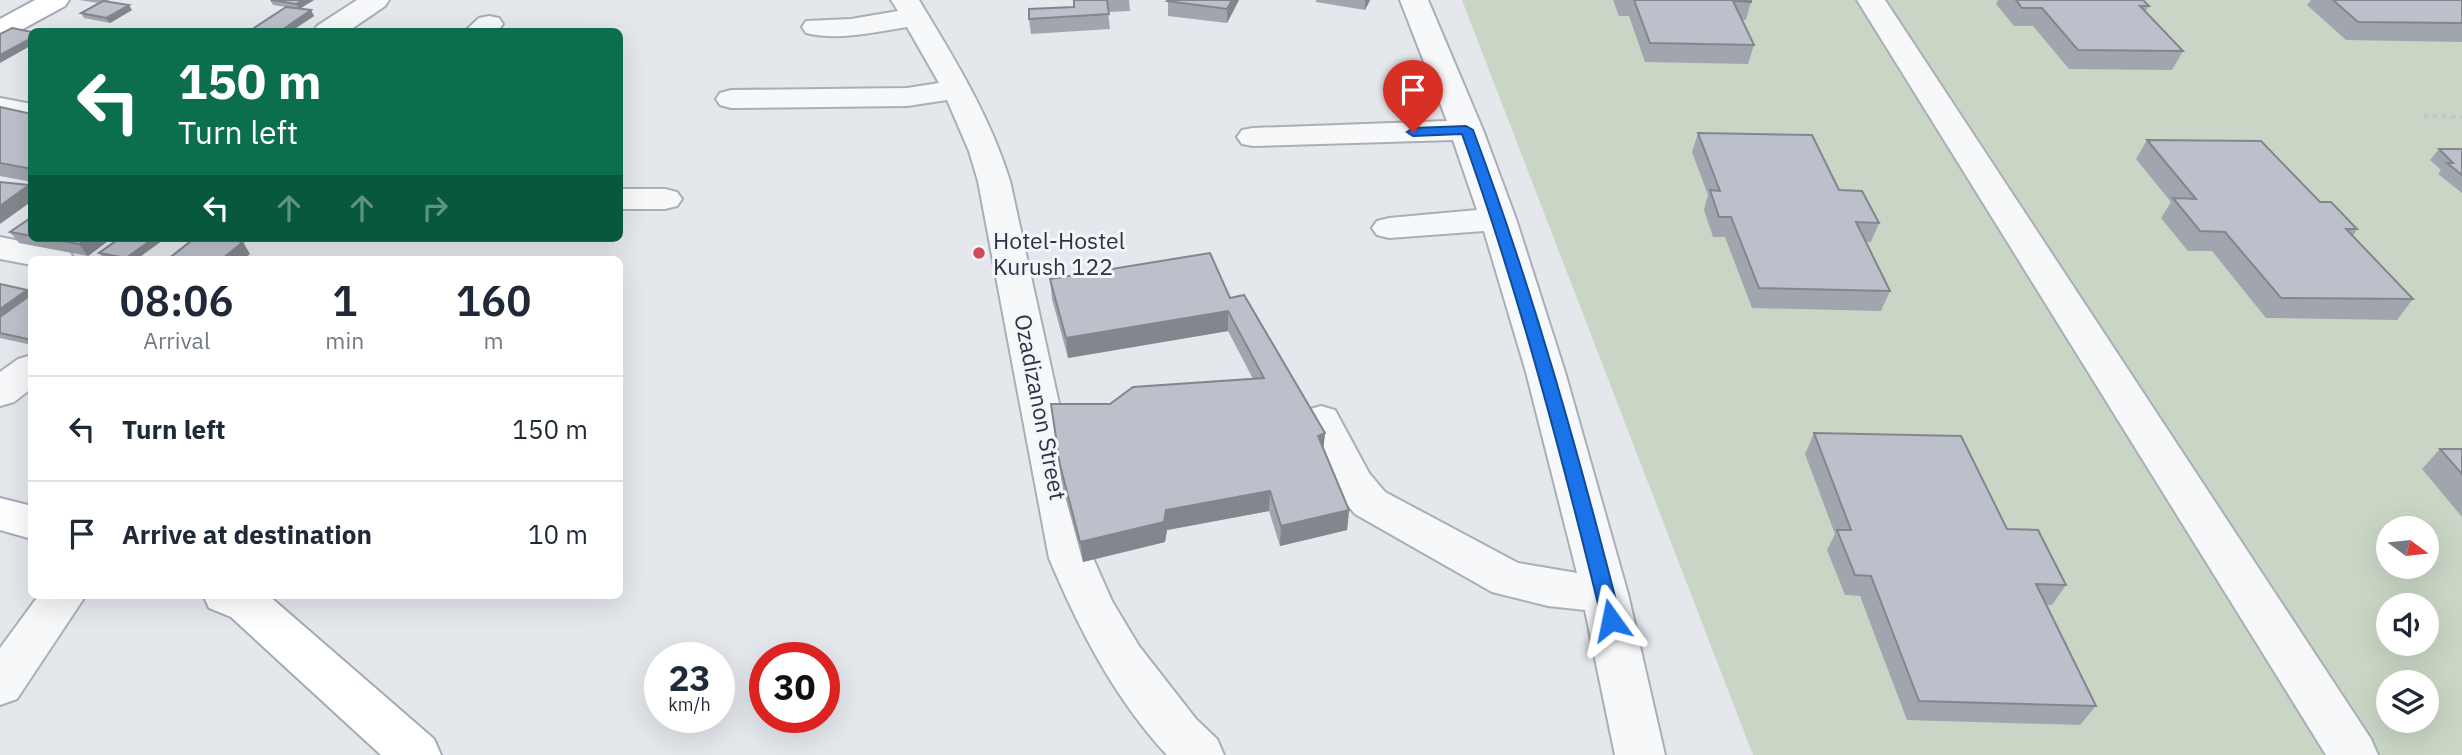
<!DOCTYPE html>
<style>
:root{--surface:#fff;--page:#f6f6f7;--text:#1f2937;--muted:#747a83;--line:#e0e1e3}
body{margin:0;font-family:"IBM Plex Sans",sans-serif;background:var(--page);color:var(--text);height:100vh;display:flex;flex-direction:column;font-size:26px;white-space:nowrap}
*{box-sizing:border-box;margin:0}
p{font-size:23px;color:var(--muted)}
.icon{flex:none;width:38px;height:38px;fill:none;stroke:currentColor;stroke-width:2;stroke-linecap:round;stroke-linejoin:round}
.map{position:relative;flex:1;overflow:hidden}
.details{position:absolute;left:28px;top:256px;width:595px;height:343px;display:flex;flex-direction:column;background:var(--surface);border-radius:10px;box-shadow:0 7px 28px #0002}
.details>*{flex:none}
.guide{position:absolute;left:28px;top:28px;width:595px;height:214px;border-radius:10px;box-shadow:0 7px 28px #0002;background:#0b6e4f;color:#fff;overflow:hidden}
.needle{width:46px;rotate:105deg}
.tools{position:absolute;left:2376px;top:516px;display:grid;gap:14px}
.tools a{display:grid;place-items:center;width:63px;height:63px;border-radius:50%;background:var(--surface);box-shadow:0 7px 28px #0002;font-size:35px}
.speed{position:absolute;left:644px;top:642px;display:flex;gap:14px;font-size:35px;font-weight:700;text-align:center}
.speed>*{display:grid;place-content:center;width:91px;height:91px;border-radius:50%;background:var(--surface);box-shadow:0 7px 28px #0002;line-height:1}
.speed small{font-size:18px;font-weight:400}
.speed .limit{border:10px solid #d22;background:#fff;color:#111}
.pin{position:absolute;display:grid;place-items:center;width:60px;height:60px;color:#fff;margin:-72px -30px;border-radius:50% 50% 50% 0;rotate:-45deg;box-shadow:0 0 7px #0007}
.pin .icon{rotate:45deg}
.me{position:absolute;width:77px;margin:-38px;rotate:348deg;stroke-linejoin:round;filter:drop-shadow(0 0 5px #0008)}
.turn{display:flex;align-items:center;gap:24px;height:147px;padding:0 35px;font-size:32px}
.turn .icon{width:91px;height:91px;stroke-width:2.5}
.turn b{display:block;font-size:49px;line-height:60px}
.lanes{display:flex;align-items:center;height:66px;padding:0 35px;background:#0003;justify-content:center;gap:35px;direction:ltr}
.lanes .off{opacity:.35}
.eta{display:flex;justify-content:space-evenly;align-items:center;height:119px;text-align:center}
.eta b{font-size:42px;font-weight:600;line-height:49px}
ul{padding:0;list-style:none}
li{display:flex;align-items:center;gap:21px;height:105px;padding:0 35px;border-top:2px solid var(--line)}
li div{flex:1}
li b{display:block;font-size:26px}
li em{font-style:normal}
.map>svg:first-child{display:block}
.green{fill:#c9d6c5;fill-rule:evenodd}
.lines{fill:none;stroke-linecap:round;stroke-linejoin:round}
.minor-casing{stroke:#a9aeb7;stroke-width:4}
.major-casing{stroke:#a3abb8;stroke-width:4}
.path{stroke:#c2c5cb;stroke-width:3.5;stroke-dasharray:4.5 4.5;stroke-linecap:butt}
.minor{fill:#f7f8fa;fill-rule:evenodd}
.major{fill:#fff;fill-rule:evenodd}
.wall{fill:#a1a5ae}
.shaded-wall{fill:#83868d}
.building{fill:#bbc0ca;stroke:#83868d;stroke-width:2}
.route{fill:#1a73e8;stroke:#114b97;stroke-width:2}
.poi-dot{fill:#d1495b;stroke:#f4f6f9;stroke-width:2.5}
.labels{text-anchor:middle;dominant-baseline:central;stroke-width:6;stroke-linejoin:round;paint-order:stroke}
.poi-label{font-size:23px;fill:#2b3445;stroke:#f4f6f9;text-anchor:start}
.street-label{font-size:23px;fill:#2b3445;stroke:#f4f6f9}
</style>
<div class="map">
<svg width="2462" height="755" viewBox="0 0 2462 755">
<rect width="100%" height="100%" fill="#e4e7ec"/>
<path class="green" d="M1462 0H2462V755H1753ZM2389 528H2427V567H2389ZM2389 606H2427V644H2389ZM2389 682H2427V721H2389Z"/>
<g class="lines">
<g class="minor-casing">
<g id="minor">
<path d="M357 0H389L385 6 347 32H313L317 26Z"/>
<path d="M891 0H919C954 58 990 116 1010 181L1093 558 1112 601 1139 646 1196 719 1217 739 1224 755H1167C1114 698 1079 629 1049 558L978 181 969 151 947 100 907 106 731 108 720 105 716 99 720 93 731 90 907 88 939 83 907 27C874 32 839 41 806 33L802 27 806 21 851 19 898 11Z"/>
<path d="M1400 0H1428L1483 130 1516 219 1565 372 1628 594 1665 755H1615L1585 610 1548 606 1492 592 1355 514 1338 494 1301 420 1307 410 1321 406 1335 410 1369 473 1385 492 1518 563 1577 573 1526 372 1484 231 1389 238 1377 235 1372 228 1377 221 1389 218 1477 210 1453 140 1253 146 1242 144 1237 137 1242 130 1253 128 1447 121Z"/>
<path d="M1857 0H1885L2371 739 2378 755H2326Z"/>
<path d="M489 16 499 18 503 24 497 32H464L479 18Z"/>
<path d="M0 98 32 104V122L0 116Z"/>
<path d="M620 189H665L677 192 682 199 677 206 665 209H620Z"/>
<path d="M0 237 69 251 74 259H32V265L0 259Z"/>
<path d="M32 355V388L14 402 0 406V372L18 359Z"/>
<path d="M39 595H86L17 699 0 705V648Z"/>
</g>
</g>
<g class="major-casing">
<g id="major">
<path d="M35 0H69L65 6 10 36 0 38V19Z"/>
<path d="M0 498 32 506V539L0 530Z"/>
<path d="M203 595H268L434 739 441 755H381L231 617 209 608Z"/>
</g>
</g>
<path class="path" d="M2424 116 2462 117"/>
<use href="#minor" class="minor"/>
<use href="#major" class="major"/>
</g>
<g class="wall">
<path d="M79 0H110L107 1 132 10 110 23 84 18 81 13 98 3Z"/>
<path d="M270 0H314L300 9 311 10 314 16 290 32H248L286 7 273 5Z"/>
<path d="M1074 0H1129L1130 11 1108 12 1110 29 1031 34 1029 19 1074 7Z"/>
<path d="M1168 0H1239L1227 23 1168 16Z"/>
<path d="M1316 0H1370L1365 10 1316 2Z"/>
<path d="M1613 0H1751V2L1746 20H1742L1754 45 1748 64 1645 62 1629 16H1619Z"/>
<path d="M1998 0H2143L2149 6 2145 12 2183 51 2172 70 2069 69 2033 26H2014L1996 4Z"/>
<path d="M2311 0H2462V42L2346 40 2307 5Z"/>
<path d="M0 107 32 114V182L0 176Z"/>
<path d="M1698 133 1839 190 1879 223 1871 242H1866L1890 291 1881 311 1752 308 1725 237H1713L1704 210 1708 195 1692 152Z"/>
<path d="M2147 140 2320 202 2357 229 2353 236 2413 299 2397 320 2266 318 2212 251H2188L2161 218 2171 202 2136 159Z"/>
<path d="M2439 149H2462V193L2438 174 2441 170 2430 160Z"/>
<path d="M32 217V238H112L88 256 19 243 10 232Z"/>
<path d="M99 253 137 259H107L104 258Z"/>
<path d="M1050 279 1230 298 1325 433 1323 449 1349 510 1347 530 1280 546 1269 511 1167 530 1165 542 1083 562 1062 485 1051 404H1110L1253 379 1228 331 1068 358 1052 299Z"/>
<path d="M0 284 27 290 32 294V345L0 338Z"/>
<path d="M1814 433 2007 529 2066 585 2052 605H2046L2096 706 2080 725 1907 720 1860 596 1845 595 1827 550 1835 534 1805 454Z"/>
<path d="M2440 449H2462V517L2422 469Z"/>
</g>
<g class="shaded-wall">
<path d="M303 0H314L299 9 296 4Z"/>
<path d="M1232 0H1239L1227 23V9Z"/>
<path d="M1365 0H1370L1365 10Z"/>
<path d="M129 5 132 10 110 23 106 18Z"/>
<path d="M311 10 314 16 290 32H279Z"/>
<path d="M32 38V45L0 63V55Z"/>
<path d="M29 185 32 189V201L0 224V206Z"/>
<path d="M88 238H112L88 256 79 244Z"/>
<path d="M154 238H166L137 259H126V258Z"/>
<path d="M233 238H244L234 245 231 240Z"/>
<path d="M243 242 250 254 244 259H222Z"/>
<path d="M27 290 32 295 0 318V309Z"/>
<path d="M1228 311V331L1068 358 1066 338Z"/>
<path d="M1325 433 1323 453 1318 436Z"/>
<path d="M1270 491 1269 511 1167 530 1165 542 1083 562 1080 542 1166 510Z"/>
<path d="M1349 510 1347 530 1280 546 1281 526Z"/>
</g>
<g class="building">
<path d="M271 0H303L296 4Z"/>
<path d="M1074 0H1107L1109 14 1029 19V9L1074 7Z"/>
<path d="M1168 0H1232L1227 9 1167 1Z"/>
<path d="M1634 0H1751V2L1733 1 1754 45 1650 43Z"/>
<path d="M2016 0H2143L2149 6H2140L2183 51 2078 50 2042 8H2022Z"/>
<path d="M2333 0H2462V23L2358 22Z"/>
<path d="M103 1 129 5 106 18 81 13Z"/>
<path d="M286 7 311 10 279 32H248Z"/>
<path d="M12 28 32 32V38L0 55V34Z"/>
<path d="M0 107 32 114V169L0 163Z"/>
<path d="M1698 133 1812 135 1839 190 1862 191 1879 223 1856 222 1890 291 1759 288 1731 217H1719L1710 190 1720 191Z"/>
<path d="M2147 140 2261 141 2320 202H2331L2357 229H2346L2413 299 2281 298 2225 232 2200 231 2173 198 2196 199Z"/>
<path d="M2439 149H2462V175L2447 163H2453Z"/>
<path d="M0 182 29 185 0 206Z"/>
<path d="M32 217V236L10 232Z"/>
<path d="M44 238H88L79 244Z"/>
<path d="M120 238H154L126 258 99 253Z"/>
<path d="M195 238H217L243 242 222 259H168Z"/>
<path d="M217 238H233L231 240H227Z"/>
<path d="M1210 253 1230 298 1244 295 1325 433 1318 436 1349 510 1281 526 1270 491 1166 510 1164 522 1080 542 1060 465 1051 404H1110L1133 387 1264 378 1228 311 1066 338 1050 279Z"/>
<path d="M0 284 27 290 0 309Z"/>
<path d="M32 294V340L0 333V317Z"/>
<path d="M1814 433 1961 436 2007 529 2038 530 2066 585 2036 584 2096 706 1919 701 1871 576 1855 575 1837 530H1851Z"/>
<path d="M2440 449H2462V474Z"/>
</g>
<path class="route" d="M1466 126 1473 130C1533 290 1579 455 1621 620L1618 626 1611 628 1605 626 1602 620C1562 456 1519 293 1462 134L1413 136 1407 132 1413 128Z"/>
<circle class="poi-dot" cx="979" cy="253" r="7"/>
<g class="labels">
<g class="poi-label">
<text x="993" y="240">Hotel-Hostel<tspan x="993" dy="26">Kurush 122</tspan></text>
</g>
<g class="street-label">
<text transform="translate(1041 407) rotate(79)">Ozadizanon Street</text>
</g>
</g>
</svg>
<div class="tools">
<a><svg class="needle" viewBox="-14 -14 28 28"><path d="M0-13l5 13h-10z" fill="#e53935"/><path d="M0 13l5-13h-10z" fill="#747a83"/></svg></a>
<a><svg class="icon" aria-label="sound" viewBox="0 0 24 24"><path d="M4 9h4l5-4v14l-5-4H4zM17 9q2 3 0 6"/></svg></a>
<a><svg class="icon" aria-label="layers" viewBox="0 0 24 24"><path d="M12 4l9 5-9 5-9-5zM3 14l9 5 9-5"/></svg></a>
</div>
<div class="speed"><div>23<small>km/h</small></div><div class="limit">30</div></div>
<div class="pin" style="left:1413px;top:132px;background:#d93025"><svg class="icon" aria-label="arrive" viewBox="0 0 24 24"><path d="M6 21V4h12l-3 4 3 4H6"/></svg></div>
<svg class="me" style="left:1611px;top:620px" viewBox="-20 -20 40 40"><path d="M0-17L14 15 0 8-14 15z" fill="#1a73e8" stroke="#fff" stroke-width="4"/></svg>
<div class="guide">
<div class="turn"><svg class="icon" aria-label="left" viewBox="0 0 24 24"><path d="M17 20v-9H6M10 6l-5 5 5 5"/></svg><div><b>150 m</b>Turn left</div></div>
<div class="lanes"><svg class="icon" aria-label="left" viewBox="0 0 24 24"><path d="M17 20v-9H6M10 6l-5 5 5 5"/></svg><svg class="icon off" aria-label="ahead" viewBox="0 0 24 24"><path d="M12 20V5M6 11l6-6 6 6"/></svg><svg class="icon off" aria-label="ahead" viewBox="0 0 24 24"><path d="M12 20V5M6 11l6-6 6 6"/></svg><svg class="icon off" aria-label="right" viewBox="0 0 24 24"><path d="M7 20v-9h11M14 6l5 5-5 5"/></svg></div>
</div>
<section class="details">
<div class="eta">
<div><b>08:06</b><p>Arrival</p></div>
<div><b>1</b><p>min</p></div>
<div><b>160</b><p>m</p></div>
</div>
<ul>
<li><svg class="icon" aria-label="left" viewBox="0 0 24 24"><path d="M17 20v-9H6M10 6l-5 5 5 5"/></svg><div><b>Turn left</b></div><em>150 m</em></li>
<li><svg class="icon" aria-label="arrive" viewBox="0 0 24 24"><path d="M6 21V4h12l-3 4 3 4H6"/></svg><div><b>Arrive at destination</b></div><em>10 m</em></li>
</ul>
</section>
</div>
